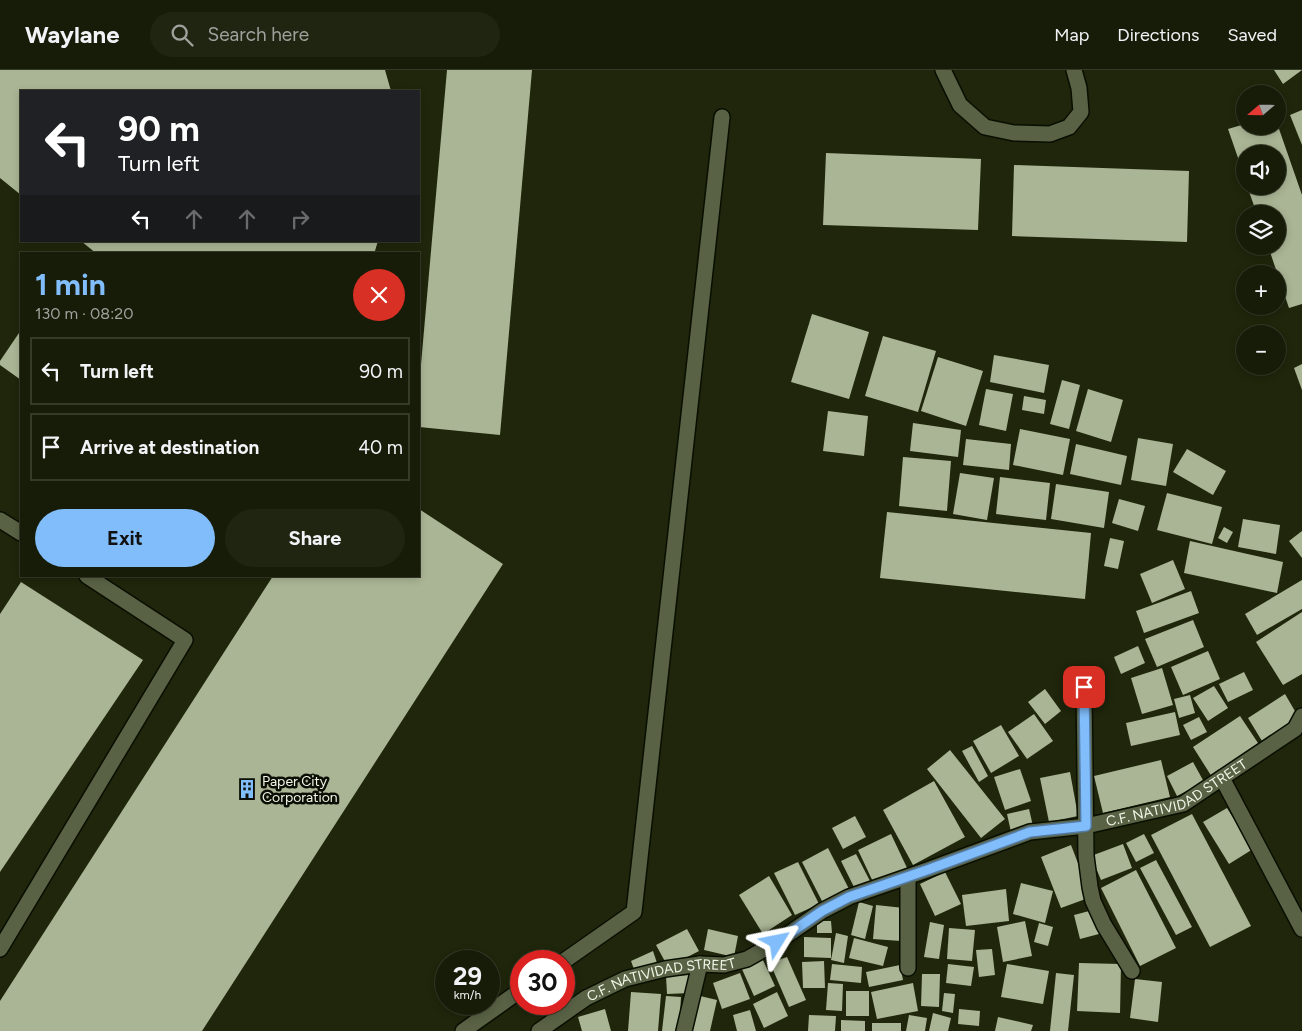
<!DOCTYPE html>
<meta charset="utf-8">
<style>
:root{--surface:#171c08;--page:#202512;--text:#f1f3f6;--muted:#9ea19c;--line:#363a29;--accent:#81bdfa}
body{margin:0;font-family:Figtree,sans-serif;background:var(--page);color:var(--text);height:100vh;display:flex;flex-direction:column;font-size:19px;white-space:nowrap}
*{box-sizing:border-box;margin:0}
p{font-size:16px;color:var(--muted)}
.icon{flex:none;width:28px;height:28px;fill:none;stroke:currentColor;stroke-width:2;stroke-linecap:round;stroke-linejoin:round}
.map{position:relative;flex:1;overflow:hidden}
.side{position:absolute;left:20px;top:182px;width:400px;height:325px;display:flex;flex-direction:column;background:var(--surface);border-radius:0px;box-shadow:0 2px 8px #0003,0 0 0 1px var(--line)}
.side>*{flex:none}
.banner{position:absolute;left:20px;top:20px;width:400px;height:152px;border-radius:0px;box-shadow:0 2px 8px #0003,0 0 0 1px var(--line);background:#202124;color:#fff;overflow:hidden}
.needle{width:32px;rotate:250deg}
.buttons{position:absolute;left:1236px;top:15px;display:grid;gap:10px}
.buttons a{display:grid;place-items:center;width:50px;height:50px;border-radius:50%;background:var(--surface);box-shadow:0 2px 8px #0003,0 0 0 1px var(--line);font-size:25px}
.speed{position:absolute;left:435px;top:880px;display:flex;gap:10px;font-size:25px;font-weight:700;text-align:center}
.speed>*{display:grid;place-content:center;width:65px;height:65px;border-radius:50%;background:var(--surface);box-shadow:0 2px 8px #0003,0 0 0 1px var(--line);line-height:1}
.speed small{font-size:12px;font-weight:400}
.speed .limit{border:8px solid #d22;background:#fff;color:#111}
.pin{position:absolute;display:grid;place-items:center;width:42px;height:42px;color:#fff;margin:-21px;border-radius:10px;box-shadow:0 2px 8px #0006}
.me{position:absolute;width:55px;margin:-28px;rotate:55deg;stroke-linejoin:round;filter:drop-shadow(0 0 4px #0008)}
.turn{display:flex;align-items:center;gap:18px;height:105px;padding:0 15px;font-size:22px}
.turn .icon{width:65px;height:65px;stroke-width:2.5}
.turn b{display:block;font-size:35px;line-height:42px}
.lanes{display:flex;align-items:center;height:48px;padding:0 15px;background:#0003;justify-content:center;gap:25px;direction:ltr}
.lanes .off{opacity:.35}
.round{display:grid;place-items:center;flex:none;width:52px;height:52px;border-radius:26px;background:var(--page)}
.headline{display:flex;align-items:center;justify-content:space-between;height:85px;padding:0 15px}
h1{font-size:30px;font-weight:700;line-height:38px;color:var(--accent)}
.primary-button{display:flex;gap:10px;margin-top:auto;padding:10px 15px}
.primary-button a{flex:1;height:58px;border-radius:30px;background:var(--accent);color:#111;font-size:20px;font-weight:700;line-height:58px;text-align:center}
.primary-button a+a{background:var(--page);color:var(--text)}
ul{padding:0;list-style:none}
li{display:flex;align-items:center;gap:15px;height:68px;margin:0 10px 8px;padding:0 5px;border:2px solid var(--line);border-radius:0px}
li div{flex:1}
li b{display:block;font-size:19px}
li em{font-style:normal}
header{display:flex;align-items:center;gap:30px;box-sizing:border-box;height:70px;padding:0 25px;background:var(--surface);border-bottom:1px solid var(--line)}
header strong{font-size:24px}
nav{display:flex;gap:28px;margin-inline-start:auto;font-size:18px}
.search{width:350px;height:45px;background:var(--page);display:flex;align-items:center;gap:12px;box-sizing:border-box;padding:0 18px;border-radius:28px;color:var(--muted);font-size:19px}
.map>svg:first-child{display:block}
.building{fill:#aab595}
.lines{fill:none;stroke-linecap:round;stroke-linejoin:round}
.minor-casing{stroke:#090f00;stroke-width:18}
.minor{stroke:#596245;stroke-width:15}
.route-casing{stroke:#547ba2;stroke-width:12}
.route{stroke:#81bdfa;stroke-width:9}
.labels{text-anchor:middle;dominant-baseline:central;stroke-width:5;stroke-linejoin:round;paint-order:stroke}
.poi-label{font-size:14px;fill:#f1f7e7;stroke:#0a0e04;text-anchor:start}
.street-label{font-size:14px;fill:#f1f7e7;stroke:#0a0e04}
</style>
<header>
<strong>Waylane</strong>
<div class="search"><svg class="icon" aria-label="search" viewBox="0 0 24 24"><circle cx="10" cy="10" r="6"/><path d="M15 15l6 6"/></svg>Search here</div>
<nav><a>Map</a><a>Directions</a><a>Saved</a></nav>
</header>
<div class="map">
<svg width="1302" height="961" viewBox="0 0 1302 961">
<rect width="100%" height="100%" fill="#1f260b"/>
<g class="building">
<path d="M0 0H385L391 21H21V125L0 108Z"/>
<path d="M447 0H532L500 365 419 357V317Z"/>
<path d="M1274 0H1302L1283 14Z"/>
<path d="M1302 40V75L1290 45Z"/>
<path d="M1245 54V56H1278L1302 125V234L1289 238 1268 176H1278V144H1257L1247 116H1278V84H1245V108L1228 59Z"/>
<path d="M826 83 981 89 978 160 823 155Z"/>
<path d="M1014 95 1189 101 1187 172 1012 166Z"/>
<path d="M81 171H378L374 184H97Z"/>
<path d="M812 244 869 262 849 329 791 312Z"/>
<path d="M21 260V310L0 295V291Z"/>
<path d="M883 266 936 281 918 342 865 326Z"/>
<path d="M994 285 1049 295 1044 323 990 312Z"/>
<path d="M938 287 983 301 966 356 921 341Z"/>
<path d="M1302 294V320L1294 298Z"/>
<path d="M1062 310 1080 315 1069 359 1050 354Z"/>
<path d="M986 319 1013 324 1006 361 979 355Z"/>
<path d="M1088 319 1123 330 1111 372 1076 361Z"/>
<path d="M1024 326 1046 330 1044 344 1022 340Z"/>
<path d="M828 341 868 346 864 386 823 381Z"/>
<path d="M913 353 961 360 958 387 910 381Z"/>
<path d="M1020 359 1070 369 1063 405 1013 395Z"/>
<path d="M1138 368 1173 374 1166 416 1131 410Z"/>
<path d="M966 369 1011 374 1009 400 963 395Z"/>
<path d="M1076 374 1127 386 1121 415 1070 404Z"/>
<path d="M1187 379 1226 401 1213 425 1173 402Z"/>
<path d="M903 387 951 391 947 441 899 436Z"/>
<path d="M960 403 994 408 987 450 953 444Z"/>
<path d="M1000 407 1050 413 1046 450 996 444Z"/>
<path d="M1056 414 1109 422 1104 458 1051 449Z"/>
<path d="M1167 423 1222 437 1212 474 1157 460Z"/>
<path d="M1119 429 1145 436 1138 461 1112 453Z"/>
<path d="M419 439 503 494 202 961H0V931L273 506H419Z"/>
<path d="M887 442 1091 463 1085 529 880 508Z"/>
<path d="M1243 449 1280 455 1276 484 1238 477Z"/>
<path d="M1224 457 1233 462 1227 473 1218 468Z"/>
<path d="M1302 461V488L1289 471Z"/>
<path d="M1110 468 1124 471 1118 499 1104 496Z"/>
<path d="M1190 471 1283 492 1277 523 1184 503Z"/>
<path d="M1173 490 1185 519 1152 533 1140 504Z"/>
<path d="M1302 510V539L1257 565 1245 544Z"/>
<path d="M21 512 143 590 0 802V544Z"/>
<path d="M1191 521 1199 543 1144 563 1136 541Z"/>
<path d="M1302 542V604L1283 615 1256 572Z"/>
<path d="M1193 550 1204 577 1157 597 1145 569Z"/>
<path d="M1138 576 1145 593 1121 604 1114 587Z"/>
<path d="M1208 581 1220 609 1183 625 1171 597Z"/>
<path d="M1162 598 1173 635 1142 644 1131 608Z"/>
<path d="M1244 602 1253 620 1228 632 1219 614Z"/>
<path d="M1214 616 1228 638 1208 651 1193 628Z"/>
<path d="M1045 619 1061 641 1045 654 1028 632Z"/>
<path d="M1285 624 1299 648 1262 671 1248 648Z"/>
<path d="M1190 625 1195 643 1179 648 1174 629Z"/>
<path d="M1175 642 1180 665 1131 676 1126 653Z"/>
<path d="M1034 644 1053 671 1027 689 1008 662Z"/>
<path d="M1240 646 1260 676 1212 707 1193 677Z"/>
<path d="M1199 647 1207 662 1191 670 1183 655Z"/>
<path d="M1001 655 1019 686 991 703 973 671Z"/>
<path d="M972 676 988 706 979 712 962 681Z"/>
<path d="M950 680 1005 749 981 768 927 699Z"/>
<path d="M1161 690 1170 727 1103 743 1094 706Z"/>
<path d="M1193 692 1204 712 1177 726 1167 706Z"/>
<path d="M1020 699 1031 731 1005 740 994 707Z"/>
<path d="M1070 702 1078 746 1049 752 1040 708Z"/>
<path d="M934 711 965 767 913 795 883 740Z"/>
<path d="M1227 738 1253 779 1229 794 1203 752Z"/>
<path d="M1029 739 1033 756 1011 762 1007 744Z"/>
<path d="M1192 744 1251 856 1210 877 1151 765Z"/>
<path d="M855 746 866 767 843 779 832 758Z"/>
<path d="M891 764 908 800 875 816 858 780Z"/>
<path d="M1144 764 1154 783 1136 792 1126 773Z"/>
<path d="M1123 774 1132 798 1101 810 1091 786Z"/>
<path d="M1071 775 1091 827 1061 838 1041 787Z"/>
<path d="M828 778 849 819 823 833 802 792Z"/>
<path d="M856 784 870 811 855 819 841 791Z"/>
<path d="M1156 790 1192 857 1176 865 1140 798Z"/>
<path d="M798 792 819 834 795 845 774 803Z"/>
<path d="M1136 800 1176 878 1140 896 1101 818Z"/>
<path d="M945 802 961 834 935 846 920 814Z"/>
<path d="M769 806 792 845 763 864 739 825Z"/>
<path d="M1021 813 1053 821 1045 853 1013 844Z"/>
<path d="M1006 819 1009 851 966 856 962 825Z"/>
<path d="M859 832 873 836 865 869 851 865Z"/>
<path d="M876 835 904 838 901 871 873 869Z"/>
<path d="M1093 840 1099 864 1080 869 1074 845Z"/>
<path d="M817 851H831L832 863H817Z"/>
<path d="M1025 851 1032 886 1003 892 997 857Z"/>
<path d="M930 852 944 855 939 889 924 887Z"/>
<path d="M1039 853 1053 857 1048 876 1034 872Z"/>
<path d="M949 858 975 860 972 891 947 889Z"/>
<path d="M687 859 699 881 668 897 656 875Z"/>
<path d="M708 859 738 866 734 887 704 880Z"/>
<path d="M836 863 848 866 844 893 831 890Z"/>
<path d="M804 867 831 868V888L804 887Z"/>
<path d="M854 868 888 877 883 896 849 888Z"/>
<path d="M992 879 995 905 979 907 976 880Z"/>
<path d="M653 881 657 893 635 902 631 891Z"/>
<path d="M787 887 806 930 789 937 770 893Z"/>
<path d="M762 888 775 916 754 926 741 897Z"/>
<path d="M824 891 825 918H803L802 892Z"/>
<path d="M1079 893 1121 894 1120 943 1077 941Z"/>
<path d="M832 894 862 897 861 913 830 910Z"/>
<path d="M948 894 974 897 971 916 946 913Z"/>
<path d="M1007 894 1049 901 1043 934 1001 927Z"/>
<path d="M900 895 903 910 869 917 866 902Z"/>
<path d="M740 903 750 929 722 939 713 913Z"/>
<path d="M1056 903 1074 905 1068 961H1050Z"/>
<path d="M922 904H940L939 937 921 936Z"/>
<path d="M690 905 691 923 667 924 666 906Z"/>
<path d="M1135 909 1162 912 1158 952 1130 948Z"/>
<path d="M828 913 843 914 842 941 826 940Z"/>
<path d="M913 913 918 941 877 949 871 922Z"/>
<rect x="846" y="921" width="23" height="25"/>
<path d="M631 922 661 924 658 961H628Z"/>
<path d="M777 922 788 946 764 958 753 934Z"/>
<path d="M944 923 955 924 953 943 942 941Z"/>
<path d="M696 925 717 930 710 961H688Z"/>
<path d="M666 926 681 927 679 961H662Z"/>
<path d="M605 939 611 961H582L578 947Z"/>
<path d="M959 939 980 941 979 956 958 954Z"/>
<path d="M750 940 756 961H737L733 945Z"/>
<path d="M933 943 951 948 948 961H929Z"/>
<path d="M809 945 836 946 835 961H808Z"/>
<path d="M909 945 927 948 925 961H906Z"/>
<path d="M998 947 1033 955 1031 961H995Z"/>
<path d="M841 950 865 951V961H841Z"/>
<rect x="872" y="953" width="29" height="8"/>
</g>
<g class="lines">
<g class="minor-casing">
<g id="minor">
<path d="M943 0 960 35 985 57 1014 63 1050 64 1069 57 1081 42 1079 18 1074 0"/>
<path d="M0 450 21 463"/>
<path d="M1084 617 1086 786 1090 817 1093 831 1104 855 1132 901"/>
<path d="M1222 708 1302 859"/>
<path d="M908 807V898"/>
<path d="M0 879 185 570 87 506"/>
<path d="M564 891 634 842 722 47"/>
<path d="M463 961 521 920"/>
<path id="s1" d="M539 961 586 928 625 909 665 899 700 894 724 895 747 889 777 872 822 841 849 827 927 800 1030 762 1086 756 1183 734 1295 659 1302 646"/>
<path d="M684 961 700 894"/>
</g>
</g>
<use href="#minor" class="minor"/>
</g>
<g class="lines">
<g class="route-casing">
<path id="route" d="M777 872 822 841 849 827 927 800 1030 762 1086 756 1084 617"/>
</g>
<use href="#route" class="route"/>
</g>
<defs>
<g id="building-bare" transform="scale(1.5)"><path d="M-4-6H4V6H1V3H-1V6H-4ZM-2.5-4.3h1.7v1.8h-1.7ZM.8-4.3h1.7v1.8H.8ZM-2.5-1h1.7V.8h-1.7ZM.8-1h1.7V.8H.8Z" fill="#81bdfa" stroke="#0a0e04" stroke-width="2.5" paint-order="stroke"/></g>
</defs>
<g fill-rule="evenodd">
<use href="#building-bare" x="247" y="719"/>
</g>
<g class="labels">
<g class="poi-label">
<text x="262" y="711">Paper City<tspan x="262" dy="16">Corporation</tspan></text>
</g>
<g class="street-label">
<text stroke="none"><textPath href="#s1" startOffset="691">C.F. NATIVIDAD STREET</textPath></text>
<text stroke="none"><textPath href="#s1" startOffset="136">C.F. NATIVIDAD STREET</textPath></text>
</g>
</g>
</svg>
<div class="buttons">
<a><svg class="needle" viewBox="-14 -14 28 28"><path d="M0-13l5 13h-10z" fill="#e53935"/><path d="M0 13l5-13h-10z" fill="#9ea19c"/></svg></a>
<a><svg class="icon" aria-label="sound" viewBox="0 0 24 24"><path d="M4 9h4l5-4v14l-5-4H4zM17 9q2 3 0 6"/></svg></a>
<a><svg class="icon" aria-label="layers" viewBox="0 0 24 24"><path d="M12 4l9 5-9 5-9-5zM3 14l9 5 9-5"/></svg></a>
<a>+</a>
<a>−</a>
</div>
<div class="speed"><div>29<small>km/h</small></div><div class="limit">30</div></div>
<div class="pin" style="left:1084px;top:617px;background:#d93025"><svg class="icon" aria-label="arrive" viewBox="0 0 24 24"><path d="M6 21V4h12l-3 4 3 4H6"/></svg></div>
<svg class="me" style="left:777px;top:872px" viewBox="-20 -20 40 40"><path d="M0-17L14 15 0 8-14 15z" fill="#81bdfa" stroke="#fff" stroke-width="4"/></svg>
<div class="banner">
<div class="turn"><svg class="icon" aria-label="left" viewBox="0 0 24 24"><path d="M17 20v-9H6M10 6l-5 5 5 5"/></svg><div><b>90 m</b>Turn left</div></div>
<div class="lanes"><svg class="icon" aria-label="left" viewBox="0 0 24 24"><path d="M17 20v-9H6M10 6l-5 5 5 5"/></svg><svg class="icon off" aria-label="ahead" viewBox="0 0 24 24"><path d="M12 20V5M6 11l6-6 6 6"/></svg><svg class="icon off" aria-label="ahead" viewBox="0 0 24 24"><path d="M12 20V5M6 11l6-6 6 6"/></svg><svg class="icon off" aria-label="right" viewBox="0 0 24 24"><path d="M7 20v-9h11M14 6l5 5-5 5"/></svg></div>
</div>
<section class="side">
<div class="headline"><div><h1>1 min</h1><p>130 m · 08:20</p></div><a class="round" style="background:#d93025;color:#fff"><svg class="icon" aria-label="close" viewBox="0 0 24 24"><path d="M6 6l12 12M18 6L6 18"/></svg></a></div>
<ul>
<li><svg class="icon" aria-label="left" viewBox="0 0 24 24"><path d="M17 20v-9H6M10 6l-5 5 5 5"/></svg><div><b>Turn left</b></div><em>90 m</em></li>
<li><svg class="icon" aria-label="arrive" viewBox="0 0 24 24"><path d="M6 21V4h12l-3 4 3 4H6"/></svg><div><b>Arrive at destination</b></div><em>40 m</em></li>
</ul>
<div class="primary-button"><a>Exit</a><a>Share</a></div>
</section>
</div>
